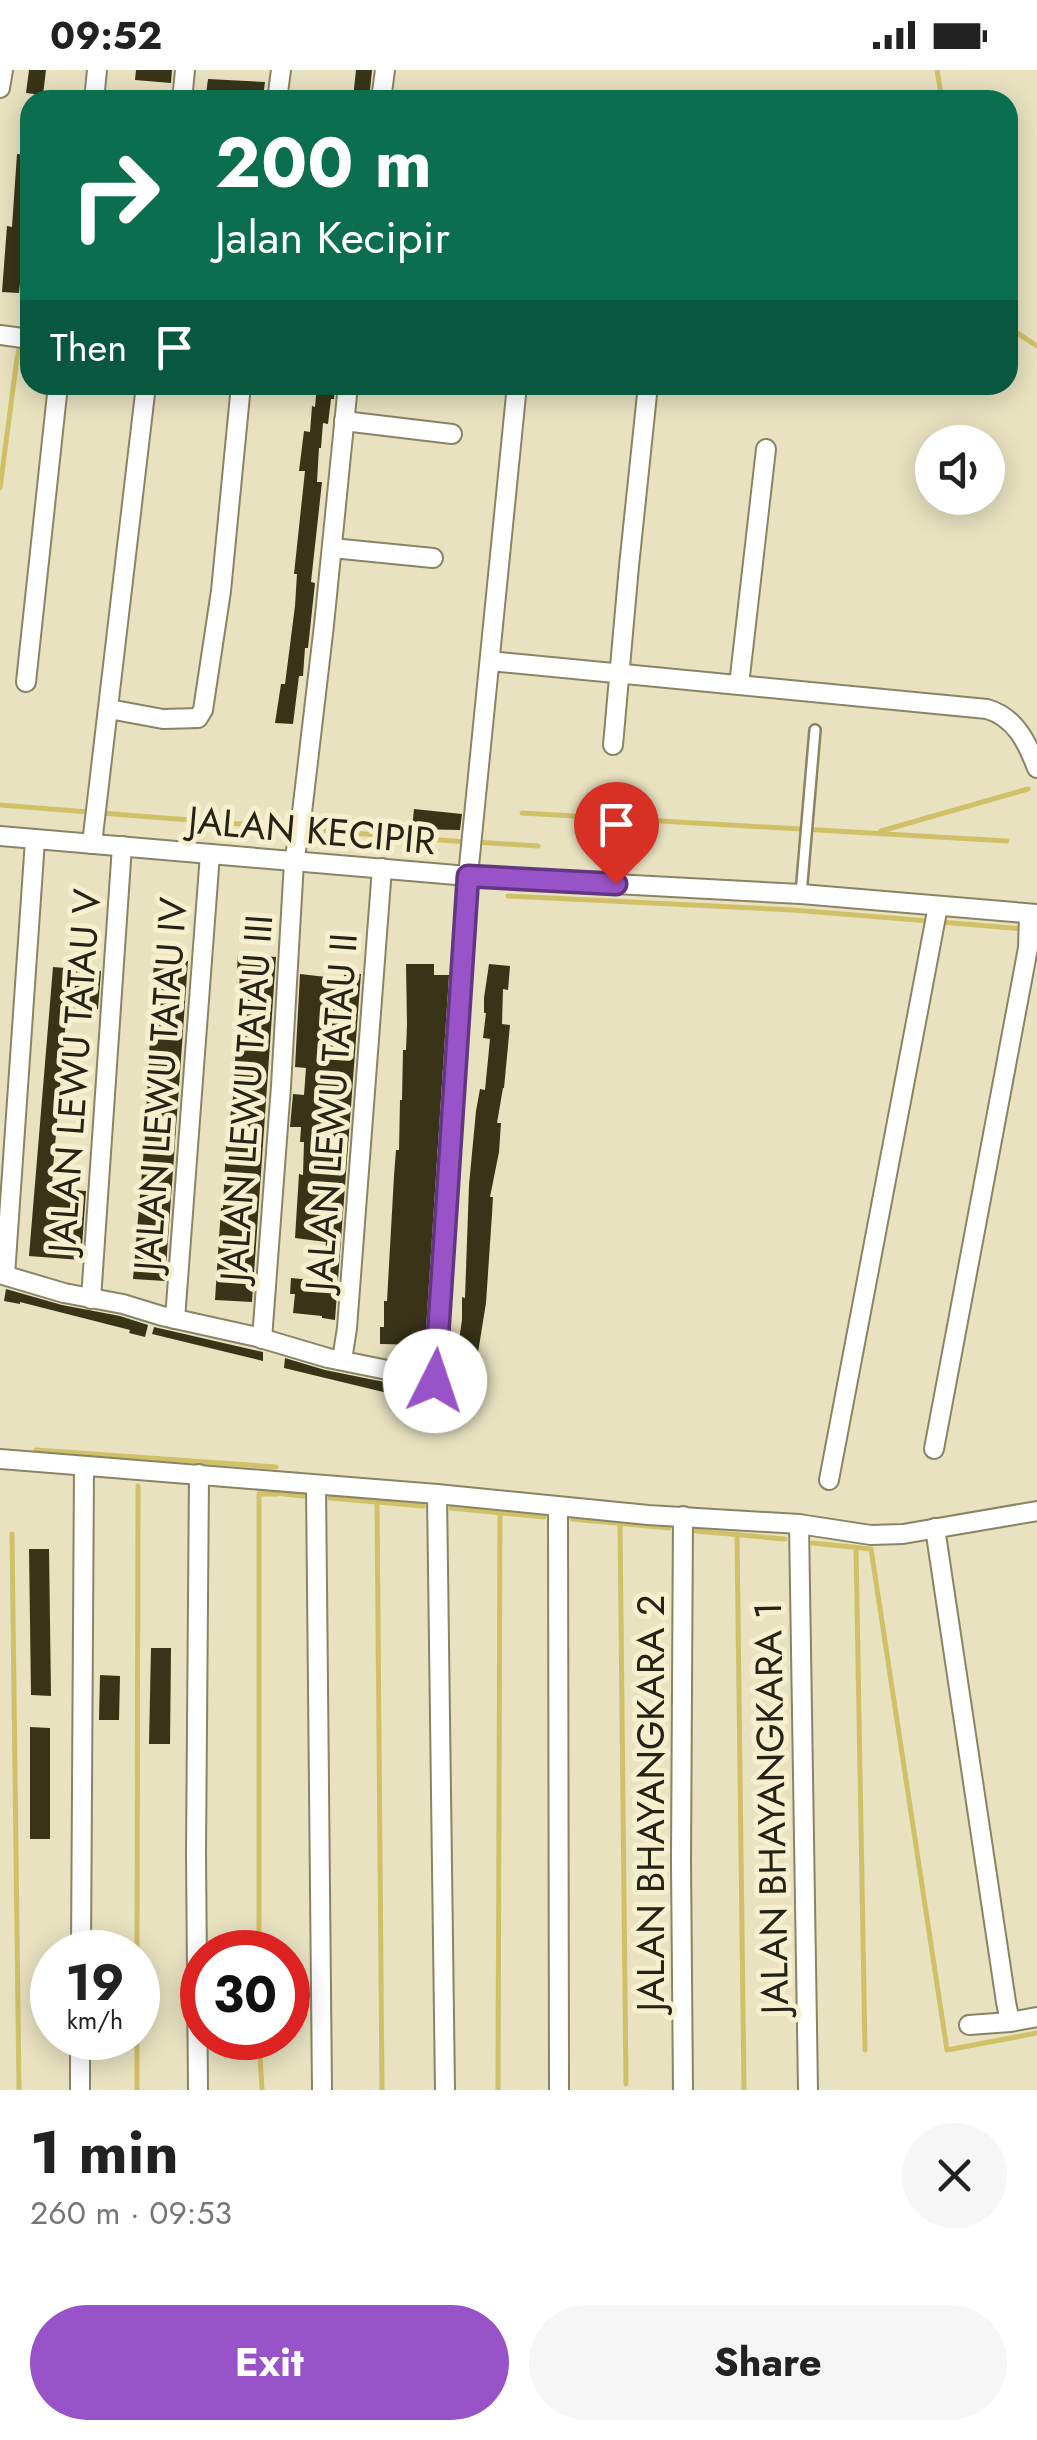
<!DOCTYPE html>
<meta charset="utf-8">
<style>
:root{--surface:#fff;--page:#f6f6f6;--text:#222;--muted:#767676;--accent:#9953c8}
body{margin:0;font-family:Jost,sans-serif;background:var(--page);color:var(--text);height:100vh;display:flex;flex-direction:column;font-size:38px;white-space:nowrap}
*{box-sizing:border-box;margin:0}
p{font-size:32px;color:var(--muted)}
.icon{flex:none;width:55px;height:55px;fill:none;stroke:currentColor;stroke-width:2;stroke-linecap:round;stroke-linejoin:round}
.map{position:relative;height:2020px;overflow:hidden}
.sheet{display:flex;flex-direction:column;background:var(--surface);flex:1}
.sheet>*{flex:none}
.banner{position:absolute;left:20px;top:20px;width:998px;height:305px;border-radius:30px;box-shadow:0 5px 25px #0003;background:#0b6e4f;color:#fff;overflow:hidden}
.controls{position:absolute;left:915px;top:355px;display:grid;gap:20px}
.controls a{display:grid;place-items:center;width:90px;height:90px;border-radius:50%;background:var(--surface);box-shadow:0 5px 25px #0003;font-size:50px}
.speed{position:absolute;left:30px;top:1860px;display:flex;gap:20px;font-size:50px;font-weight:700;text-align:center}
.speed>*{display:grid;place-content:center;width:130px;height:130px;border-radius:50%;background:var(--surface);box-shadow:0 5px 25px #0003;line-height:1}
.speed small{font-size:25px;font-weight:400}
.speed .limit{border:15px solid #d22;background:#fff;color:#111}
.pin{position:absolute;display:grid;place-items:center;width:85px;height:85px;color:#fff;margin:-102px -42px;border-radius:50% 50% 50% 0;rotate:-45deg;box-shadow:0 0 10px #0007}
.pin .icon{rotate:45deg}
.me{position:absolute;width:110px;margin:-55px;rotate:4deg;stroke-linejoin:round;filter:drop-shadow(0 0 8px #0008)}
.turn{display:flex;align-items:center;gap:35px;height:210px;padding:0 30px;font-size:45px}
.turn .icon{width:130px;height:130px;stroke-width:2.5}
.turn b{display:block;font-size:70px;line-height:85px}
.then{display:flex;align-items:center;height:95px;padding:0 30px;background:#0003;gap:20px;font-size:38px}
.round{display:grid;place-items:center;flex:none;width:105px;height:105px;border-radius:52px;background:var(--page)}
.headline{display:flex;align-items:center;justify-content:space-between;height:170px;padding:0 30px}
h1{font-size:60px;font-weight:700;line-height:75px}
.primary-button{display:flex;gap:20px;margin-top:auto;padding:20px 30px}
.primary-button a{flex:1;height:115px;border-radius:60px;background:var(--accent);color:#fff;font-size:40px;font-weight:700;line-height:115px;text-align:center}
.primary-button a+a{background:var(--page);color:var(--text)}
.status{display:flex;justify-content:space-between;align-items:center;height:70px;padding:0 50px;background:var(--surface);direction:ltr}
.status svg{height:28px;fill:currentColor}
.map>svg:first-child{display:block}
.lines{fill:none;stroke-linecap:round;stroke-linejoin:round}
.stream{stroke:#d0c067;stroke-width:5}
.building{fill:#393418}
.service-casing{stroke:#898465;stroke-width:14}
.minor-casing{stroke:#898465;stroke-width:22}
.service{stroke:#fff;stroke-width:9}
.minor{stroke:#fff;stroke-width:18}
.route-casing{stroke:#633682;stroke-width:25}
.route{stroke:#9953c8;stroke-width:18}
.labels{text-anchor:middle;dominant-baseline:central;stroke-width:10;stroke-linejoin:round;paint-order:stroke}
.street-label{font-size:38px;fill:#252216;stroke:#f5efce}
</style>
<div class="status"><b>09:52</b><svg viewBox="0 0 49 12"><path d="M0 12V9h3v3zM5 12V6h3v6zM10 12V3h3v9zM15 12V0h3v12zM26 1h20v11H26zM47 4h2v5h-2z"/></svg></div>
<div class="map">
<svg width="1037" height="2020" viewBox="0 0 1037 2020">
<rect width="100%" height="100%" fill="#e8e2c1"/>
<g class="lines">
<g class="stream">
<path d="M937 0 942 30"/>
<path d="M1008 257 1037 276"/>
<path d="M0 418 17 288 27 244"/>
<path d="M0 735 466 772"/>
<path d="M522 743 1007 771"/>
<path d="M881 761 1028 719"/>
<path d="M476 772 538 776"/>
<path d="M508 826 793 840 929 851"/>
<path d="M940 852 1024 859"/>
<path d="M36 1380 276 1397"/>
<path d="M277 1423 303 1426"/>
<path d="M330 1428 423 1436"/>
<path d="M377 1432 382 2020"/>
<path d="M451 1438 544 1447"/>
<path d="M572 1449 669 1458"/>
<path d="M620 1454 626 2014"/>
<path d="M696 1461 785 1469"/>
<path d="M12 1464 19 2020"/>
<path d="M737 1464 744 2020"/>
<path d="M813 1473 871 1479 947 1980 1037 1963"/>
<path d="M856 1478 865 1980"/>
<path d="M137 1882 138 1416"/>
<path d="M259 1882V1424H277"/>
<path d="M259 1968 262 2020"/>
<path d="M137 2020V1968"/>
<path d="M498 2020 500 1442"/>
</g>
</g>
<g class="building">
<path d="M29 0H46L43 25 26 23Z"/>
<path d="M136 0H172L171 13 135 10Z"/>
<path d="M356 0H372L369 30 353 28Z"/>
<path d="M208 9 265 12 263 27 206 24Z"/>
<path d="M17 84 30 85V150H26L19 223 2 222 7 156 12 157Z"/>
<path d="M317 315H335L334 329H331L328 354 323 353 321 378H319L317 412H322L311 512 315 513 308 578H305L303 606H299L293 654 275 653 281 614H285L295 536 297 504H294L305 401H299L304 361 310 362 312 336 315 337Z"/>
<path d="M414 739 462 744 460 760 412 759Z"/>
<path d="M238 884 276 887 252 1232 215 1230 221 1138H223L226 1075 233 1027 240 902 237 901Z"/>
<path d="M154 889 188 891 165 1211 133 1209 145 1066Z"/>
<path d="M406 894H434V905H449L425 1275 380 1274V1257H384V1231H387L394 1106 396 1080H399L400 1030H402L403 980H406L407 954Z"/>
<path d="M489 894 510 896 508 920 503 919 502 954 510 955 504 1018H503L497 1053H501L499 1082 490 1127H493L492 1144 486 1233 476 1295 456 1291 462 1250V1227L465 1228 469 1115 476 1041 480 1019 485 1020 490 969 483 968 486 943H484V928Z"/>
<path d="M53 897 101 901 98 939 67 938 53 1098 52 1118 86 1121 81 1190 29 1186Z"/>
<path d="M344 903 361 904 360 916 335 1250 322 1248V1246L293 1243 295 1224H290L291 1208 322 1211 326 1172 295 1168 299 1104 303 1105 304 1072H300L301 1057H290L293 1024 304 1025 306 998 295 997 300 904 344 909Z"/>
<path d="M6 1219 62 1235 120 1246 148 1255 145 1267 129 1263 130 1260 20 1232V1234L4 1231Z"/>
<path d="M154 1257 263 1282V1291L152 1264Z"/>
<path d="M285 1288 325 1300 414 1318 433 1324V1334L284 1298Z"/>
<path d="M29 1479H49L51 1626 31 1625Z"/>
<path d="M151 1578H171L170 1674H149Z"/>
<path d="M100 1605 120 1606 119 1650H99Z"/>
<path d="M30 1657 50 1658V1769H30Z"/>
</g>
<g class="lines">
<g class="service-casing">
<path id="service" d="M801 824 815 660"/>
</g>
<g class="minor-casing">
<g id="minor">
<path d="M0 18 3 0"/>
<path d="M94 30 97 0"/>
<path d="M182 30 185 0"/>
<path d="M277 30 281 0"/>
<path d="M381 30 385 0"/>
<path d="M0 265 30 269"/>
<path d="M344 351 452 364"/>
<path d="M332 478 433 488"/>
<path d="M490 591 987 639C1015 647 1027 672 1037 698"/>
<path d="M26 612 58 315"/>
<path d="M739 615 766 379"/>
<path d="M109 639 163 649 198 648 203 640 221 521 241 315"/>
<path d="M613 675 629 496 648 315"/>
<path d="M0 766 468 806 801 824 1037 844"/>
<path d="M92 774 146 315"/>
<path d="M0 1204 64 1223 123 1234 162 1246 257 1267 328 1288 417 1306 459 1319"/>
<path d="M5 1205 35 770"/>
<path d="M91 1229 122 776"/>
<path d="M175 1249 210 784"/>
<path d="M262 1269 281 1016 294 792 301 751 324 555 348 315"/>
<path d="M342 1290 347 1258 382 798"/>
<path d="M435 1311 468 806 517 315"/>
<path d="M934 1379 1028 878 1029 844"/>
<path d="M0 1389 437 1424 648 1445 799 1454 871 1465 903 1464 1037 1441"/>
<path d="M829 1410 938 836"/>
<path d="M316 1415 322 2020"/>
<path d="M437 1424 445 2020"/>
<path d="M558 1437 559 2020"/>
<path d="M683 1446 681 1791 683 2020"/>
<path d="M799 1454 808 2020"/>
<path d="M935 1458 1006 1932 1010 1952 1037 1947"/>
<path d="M81 1882 84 1396"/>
<path d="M969 1955 1010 1952"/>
<path d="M80 2020V1968"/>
<path d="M198 2020 196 1783 199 1404"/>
</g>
</g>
<use href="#service" class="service"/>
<use href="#minor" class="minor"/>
</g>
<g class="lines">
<g class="route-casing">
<path id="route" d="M435 1311 468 806 616 814"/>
</g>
<use href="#route" class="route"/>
</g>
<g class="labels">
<g class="street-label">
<text transform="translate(312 760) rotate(5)">JALAN KECIPIR</text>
<text transform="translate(74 1001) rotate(-86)">JALAN LEWU TATAU V</text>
<text transform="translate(160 1014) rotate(-86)">JALAN LEWU TATAU IV</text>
<text transform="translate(246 1028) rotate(-86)">JALAN LEWU TATAU III</text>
<text transform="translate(331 1042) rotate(-86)">JALAN LEWU TATAU II</text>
<text transform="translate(650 1733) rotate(-90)">JALAN BHAYANGKARA 2</text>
<text transform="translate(771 1738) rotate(-91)">JALAN BHAYANGKARA 1</text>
</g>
</g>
</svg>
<div class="controls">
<a><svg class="icon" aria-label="sound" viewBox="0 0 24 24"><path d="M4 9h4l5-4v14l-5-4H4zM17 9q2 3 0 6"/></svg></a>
</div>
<div class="speed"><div>19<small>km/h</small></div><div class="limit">30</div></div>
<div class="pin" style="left:616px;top:814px;background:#d93025"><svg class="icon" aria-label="arrive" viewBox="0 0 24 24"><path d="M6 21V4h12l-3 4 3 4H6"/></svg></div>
<svg class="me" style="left:435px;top:1311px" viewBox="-20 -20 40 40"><circle r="19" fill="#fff"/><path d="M0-13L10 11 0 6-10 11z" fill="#9953c8"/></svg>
<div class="banner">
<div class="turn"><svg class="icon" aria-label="right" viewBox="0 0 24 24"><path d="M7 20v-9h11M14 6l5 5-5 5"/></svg><div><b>200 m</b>Jalan Kecipir</div></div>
<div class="then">Then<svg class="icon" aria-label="arrive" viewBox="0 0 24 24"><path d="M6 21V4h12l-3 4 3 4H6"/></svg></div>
</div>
</div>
<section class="sheet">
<div class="headline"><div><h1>1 min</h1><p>260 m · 09:53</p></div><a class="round"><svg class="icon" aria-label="close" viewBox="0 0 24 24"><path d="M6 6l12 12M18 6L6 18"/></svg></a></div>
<div class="primary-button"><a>Exit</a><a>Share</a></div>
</section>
